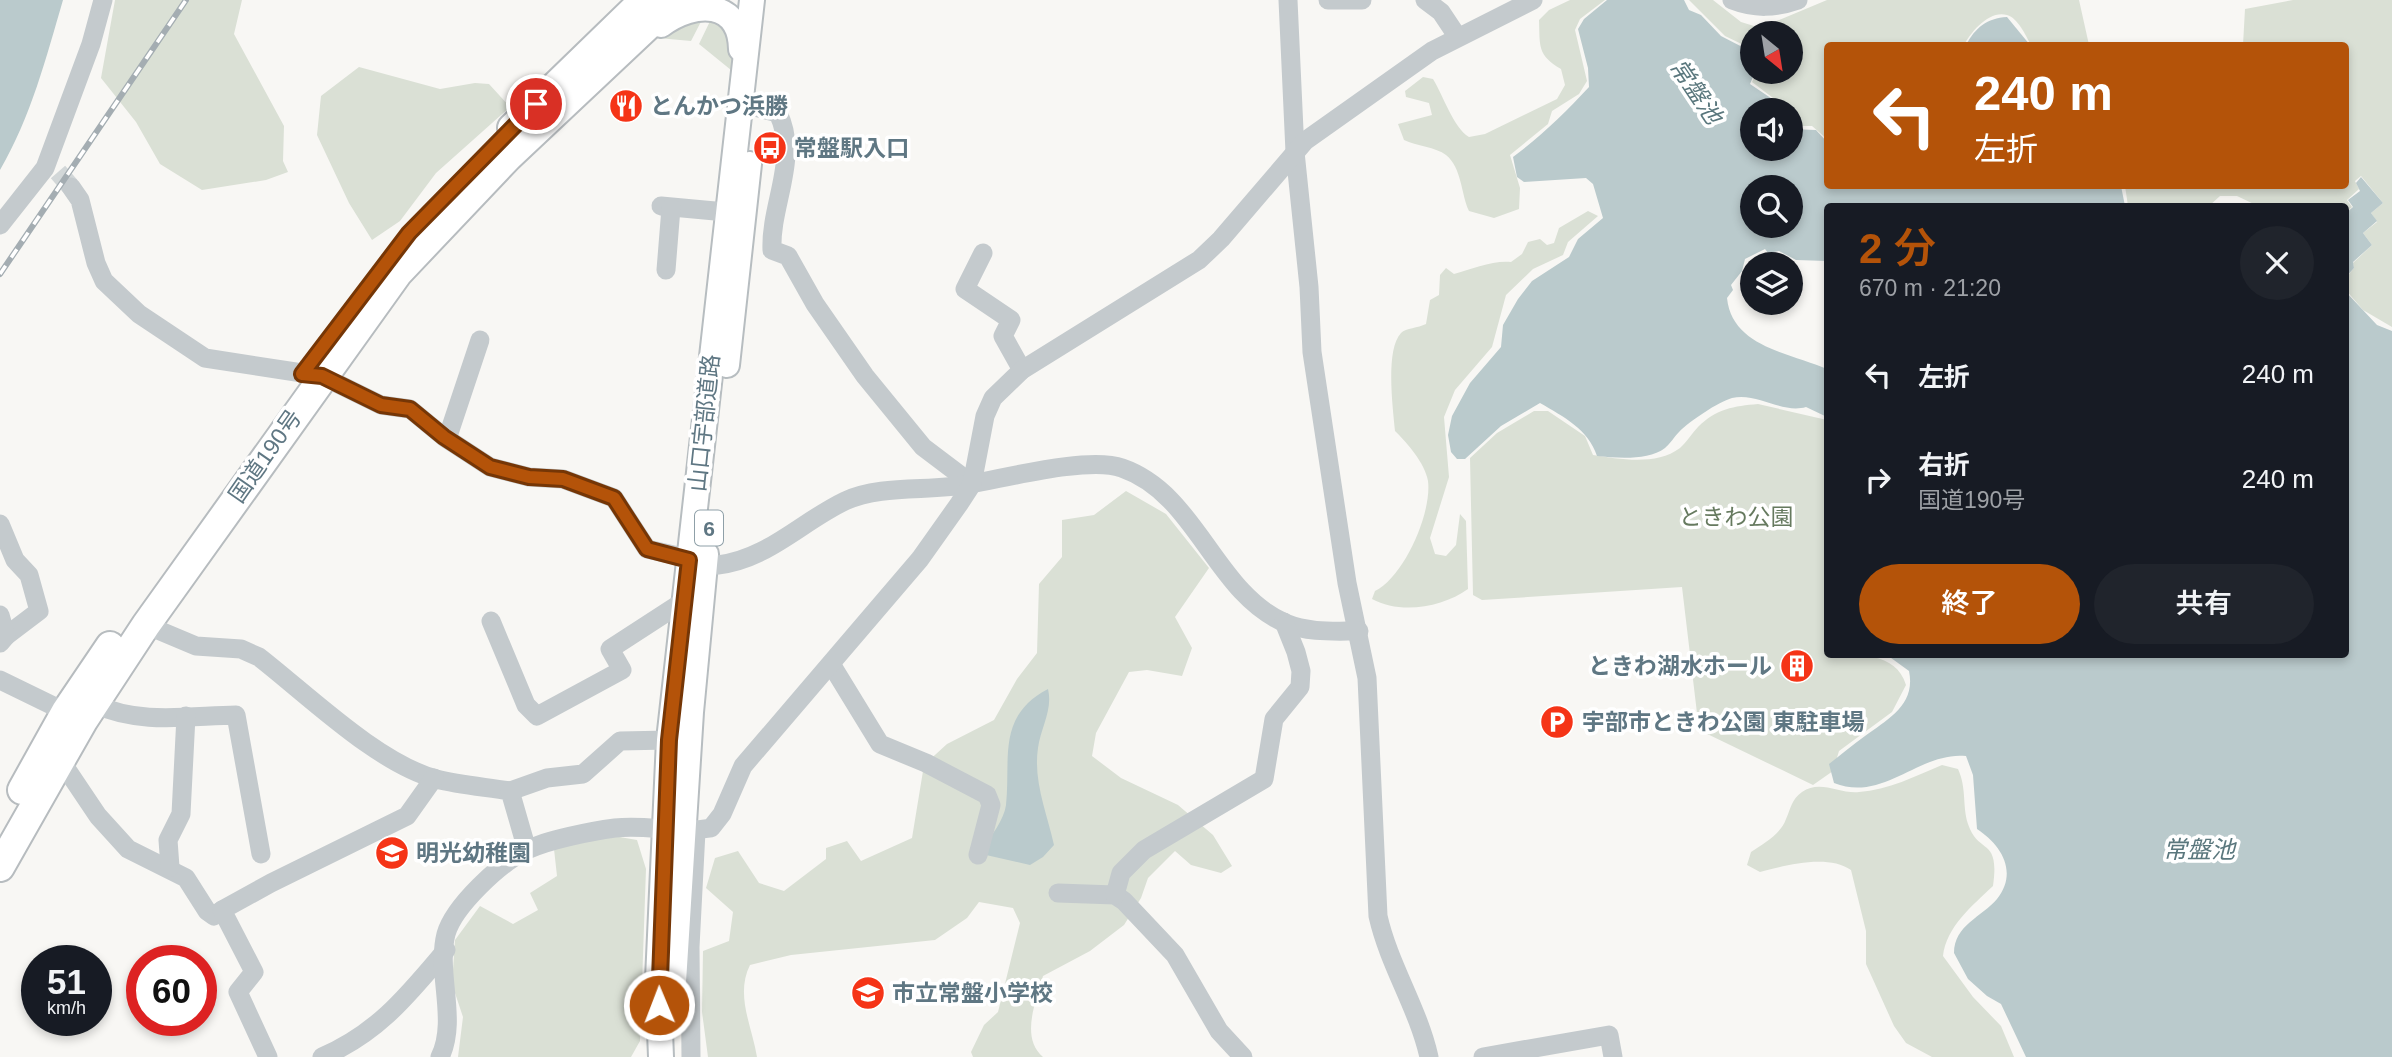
<!DOCTYPE html>
<html lang="ja">
<meta charset="utf-8">
<style>
:root{--surface:#171b24;--page:#20242c;--text:#f1f3f6;--muted:#9ea1a6;--accent:#b45309}
body{margin:0;font-family:Helvetica,"Noto Sans JP",sans-serif;background:var(--page);color:var(--text);height:100vh;display:flex;flex-direction:column;font-size:26px;white-space:nowrap}
*{box-sizing:border-box;margin:0}
p{font-size:23px;color:var(--muted)}
.icon{flex:none;width:38px;height:38px;fill:none;stroke:currentColor;stroke-width:2;stroke-linecap:round;stroke-linejoin:round}
.map{position:relative;flex:1;overflow:hidden}
.drawer{position:absolute;left:1824px;top:203px;width:525px;height:455px;display:flex;flex-direction:column;background:var(--surface);border-radius:7px;box-shadow:0 4px 10px #0003}
.drawer>*{flex:none}
.hud{position:absolute;left:1824px;top:42px;width:525px;height:147px;border-radius:7px;box-shadow:0 4px 10px #0003;background:#b45309;color:#fff;overflow:hidden}
.needle{width:46px;rotate:150deg}
.fabs{position:absolute;left:1740px;top:21px;display:grid;gap:14px}
.fabs a{display:grid;place-items:center;width:63px;height:63px;border-radius:50%;background:var(--surface);box-shadow:0 4px 10px #0003;font-size:35px}
.speed{position:absolute;left:21px;top:945px;display:flex;gap:14px;font-size:35px;font-weight:700;text-align:center}
.speed>*{display:grid;place-content:center;width:91px;height:91px;border-radius:50%;background:var(--surface);box-shadow:0 4px 10px #0003;line-height:1}
.speed small{font-size:18px;font-weight:400}
.speed .limit{border:10px solid #d22;background:#fff;color:#111}
.pin{position:absolute;display:grid;place-items:center;width:60px;height:60px;color:#fff;margin:-30px;border:4px solid #fff;border-radius:50%;box-shadow:0 2px 7px #0007}
.me{position:absolute;width:77px;margin:-38px;rotate:359deg;stroke-linejoin:round;filter:drop-shadow(0 0 5px #0008)}
.turn{display:flex;align-items:center;gap:24px;height:147px;padding:0 35px;font-size:32px}
.turn .icon{width:91px;height:91px;stroke-width:2.5}
.turn b{display:block;font-size:49px;line-height:60px}
.round{display:grid;place-items:center;flex:none;width:74px;height:74px;border-radius:37px;background:var(--page)}
.head{display:flex;align-items:center;justify-content:space-between;height:119px;padding:0 35px}
h1{font-size:42px;font-weight:600;line-height:52px;color:var(--accent)}
.cta{display:flex;gap:14px;margin-top:auto;padding:14px 35px}
.cta a{flex:1;height:80px;border-radius:42px;background:var(--accent);color:#fff;font-size:28px;font-weight:600;line-height:80px;text-align:center}
.cta a+a{background:var(--page);color:var(--text)}
ul{padding:0;list-style:none}
li{display:flex;align-items:center;gap:21px;height:105px;padding:0 35px}
li div{flex:1}
li b{display:block;font-size:26px}
li em{font-style:normal}
.map>svg:first-child{display:block}
.green{fill:#dae0d5}
.water{fill:#bacacc;fill-rule:evenodd}
.lines{fill:none;stroke-linecap:round;stroke-linejoin:round}
.minor-tunnel{stroke:#d2d7d8;stroke-width:19;stroke-dasharray:19 10;stroke-linecap:butt}
.major-casing{stroke:#b7bdc0;stroke-width:28}
.highway-casing{stroke:#b7bcbf;stroke-width:32}
.minor{stroke:#c4cacd;stroke-width:19}
.major{stroke:#fff;stroke-width:24}
.highway{stroke:#fff;stroke-width:28}
.rail-casing{stroke:#a4adb2;stroke-width:6}
.rail{stroke:#fff;stroke-width:3.5;stroke-dasharray:10;stroke-linecap:butt}
.route-casing{stroke:#753606;stroke-width:18}
.route{stroke:#b45309;stroke-width:12}
.labels{text-anchor:middle;dominant-baseline:central;stroke-width:7;stroke-linejoin:round;paint-order:stroke}
.shield{fill:#fff;stroke:#8fa0a8;stroke-width:2}
.shield-label{font-size:21px;font-weight:bold;fill:#5f7783}
.poi-label{font-size:23px;font-weight:bold;fill:#5f7783;stroke:#fff;text-anchor:start}
.street-label{font-size:23px;fill:#5f7783;stroke:#fff}
.park-label{font-size:23px;fill:#667a5f;stroke:#fff}
.water-label{font-size:24px;font-style:italic;fill:#5a777d;stroke:#fff}
</style>
<div class="map">
<svg width="2392" height="1057" viewBox="0 0 2392 1057">
<rect width="100%" height="100%" fill="#f8f7f4"/>
<g class="green">
<path d="M115 0H242L234 34 284 126 283 161 288 172 266 180 202 190 160 164 136 122 101 78Z"/>
<path d="M1570 0H1605L1580 19 1575 30 1587 81 1579 94 1552 111 1548 124 1510 155 1520 188 1519 209 1494 218 1469 211C1461 194 1462 168 1446 155 1436 147 1416 146 1404 140L1398 124 1432 115 1429 103 1406 97 1405 91 1423 77 1433 79C1444 97 1453 127 1469 137L1485 134 1557 99 1565 85 1561 69C1537 55 1540 46 1539 20L1549 10Z"/>
<path d="M1689 0H1713L1741 22 1754 26 1767 25 1827 0H2079L2089 45H2031C2026 36 2018 18 2007 15 1989 10 1971 32 1964 45L1827 46V139L1812 126H1790V110H1785L1781 104 1752 82 1757 72H1790V33H1752V49L1725 36Z"/>
<path d="M2293 0H2392V327L2363 310 2345 289V279L2354 268 2353 263 2372 245 2363 233 2377 222 2371 213 2383 203 2361 176 2355 181 2359 189 2347 200 2352 207 2345 213V206H2258L2237 196H2220L2209 206H2128L2125 186H2345V46L2243 45 2245 9Z"/>
<path d="M711 9 735 46 731 70 699 44 714 13 707 10 691 41 658 38 684 14Z"/>
<path d="M359 67 440 89 475 83 489 84 510 107 436 173 400 221 372 240 349 203 317 135 321 96Z"/>
<path d="M1588 211 1598 216 1568 242 1563 255 1533 269 1506 295 1492 347 1455 390 1444 417 1449 477 1430 538 1435 554 1446 556 1456 545 1460 514 1466 521 1468 589C1443 607 1401 615 1372 599L1375 591C1404 577 1432 513 1428 481 1425 463 1407 443 1395 431 1393 409 1385 350 1401 333 1406 328 1418 328 1426 324L1430 300 1439 295 1440 275 1446 268 1454 274C1471 269 1494 260 1511 262L1522 254 1528 242 1540 239 1547 245 1554 243 1559 228Z"/>
<path d="M1758 404 1827 420V654C1856 655 1896 651 1906 685L1892 712 1839 751 1833 771 1813 785 1699 730 1682 587 1482 600 1473 595 1470 458 1497 433 1534 411H1548L1585 436 1593 455C1620 459 1656 466 1680 448 1687 442 1692 433 1698 427 1716 409 1734 406 1758 404Z"/>
<path d="M1126 491 1166 514 1209 568 1175 617 1192 648 1182 676 1147 670 1129 672 1096 733 1092 756 1121 778 1178 805 1213 835 1232 866 1221 873 1191 865 1175 851 1148 878 1141 898 1124 925 1090 951 1043 976C1036 1002 1020 1037 1043 1057H973L971 1052 984 1025 998 1012 1020 923 1013 908 979 902 967 918 935 940 791 955 750 965C735 995 752 1026 757 1057H708L702 1012 703 951 729 941 733 912 706 888 715 858 738 851 759 883 784 891 826 859V848L847 841 861 861 912 838 924 765 947 744 994 720 1017 679 1037 653 1039 584 1062 557V520L1094 515Z"/>
<path d="M1942 765 1958 769C1967 789 1962 805 1968 824 1979 856 2000 836 1993 886 1973 905 1946 927 1943 956L1973 997 2001 1026 2014 1057H1932L1906 1043 1894 1026 1866 964V931L1851 870C1828 854 1786 865 1760 872L1747 865 1751 852C1763 844 1781 834 1786 819 1791 808 1791 800 1802 792 1820 779 1839 794 1859 792 1888 790 1916 776 1942 765Z"/>
<path d="M608 835 637 840 646 869 640 1041 631 1057H458L463 1017 452 984 455 940 480 906 513 924 538 910 530 893 557 876 554 849Z"/>
</g>
<g class="water">
<path d="M0 0H63C46 58 31 117 0 170Z"/>
<path d="M1607 0H1684L1689 10 1701 15 1721 36 1752 52V72H1755L1750 84 1781 105 1784 110H1752V149H1790V129L1816 130 1827 142V186H2121L2125 206H1827V261L1796 260 1779 251 1768 253 1765 249 1745 259 1742 271 1731 285 1733 290 1727 298C1732 347 1790 353 1827 369V417L1806 407C1782 414 1757 392 1732 398 1718 402 1690 421 1679 432 1674 437 1670 444 1665 448 1648 461 1616 458 1597 456 1588 429 1564 417 1540 403L1501 426 1465 459H1457L1451 452 1448 435 1452 416 1470 383 1501 347 1503 325 1518 299 1532 281 1569 257 1578 239 1603 218 1593 184 1586 178 1524 182 1517 177 1513 157C1541 136 1565 113 1589 87L1588 68 1578 29 1584 19ZM1790 187V226H1752V187Z"/>
<path d="M2007 17 2030 45H1966C1975 28 1987 18 2007 17Z"/>
<path d="M2361 177 2383 203 2371 213 2377 221 2363 233 2372 245 2353 262 2354 268 2345 278V214L2353 207 2348 200 2360 191 2356 183Z"/>
<path d="M2345 291 2377 325 2392 331V1057H2026L2001 1004 1987 996 1968 979 1954 953C1954 925 1982 917 1997 899 2019 871 2000 844 1977 829L1973 775 1966 756C1920 751 1883 803 1834 783L1829 764C1841 755 1852 745 1865 736 1888 719 1916 705 1909 671L1887 655 2345 654Z"/>
<path d="M1048 689C1053 710 1041 727 1038 748 1033 781 1047 813 1054 845L1043 857 1030 865 986 855 983 848C991 836 1004 820 1006 805 1011 760 996 716 1048 689Z"/>
</g>
<g class="lines">
<path class="minor-tunnel" d="M58 172 71 187"/>
<g class="major-casing">
<g id="major">
<path d="M661 25C695 0 740 0 741 49"/>
<path d="M727 365 749 164"/>
<path d="M674 982 691 712 706 554"/>
<path d="M661 1057 658 979 669 740 752 0"/>
</g>
</g>
<g class="highway-casing">
<g id="highway">
<path d="M512 128 644 0"/>
<path d="M22 790 66 711 110 646"/>
<path d="M0 867 83 721 146 625 398 273 508 157 675 0"/>
</g>
</g>
<g class="minor">
<path d="M1288 0 1295 152 1309 287 1312 352 1347 583 1367 678 1378 916C1389 965 1418 1008 1429 1057"/>
<path d="M1328 0H1362"/>
<path d="M1425 0 1441 12 1457 36"/>
<path d="M1732 0C1755 9 1775 8 1798 0"/>
<path d="M755 107 778 113C800 158 770 204 772 250L788 256 815 304 865 376 923 447 972 484"/>
<path d="M71 187 80 200 96 263 104 281 139 314 205 358 322 376 381 405 410 409 444 437 490 467 529 477 563 479 614 498 647 549 718 565C768 559 801 522 845 501 882 484 930 492 970 484 1006 478 1089 456 1122 468 1197 494 1214 592 1285 623 1309 633 1333 631 1359 631"/>
<path d="M661 206 726 212"/>
<path d="M0 225 45 168 91 44 103 0"/>
<path d="M983 253 965 289 1011 320 1003 336 1022 370"/>
<path d="M666 270 671 208"/>
<path d="M447 439 480 340"/>
<path d="M0 524 15 560 29 575 39 611 6 636"/>
<path d="M0 615 6 636 0 643"/>
<path d="M491 621 526 705 537 716 622 670 610 649 684 601"/>
<path d="M146 625 196 646 241 649 259 657C308 695 377 763 436 779 460 785 486 787 510 791L527 850"/>
<path d="M831 664 880 744 926 763 987 795 991 805 978 855"/>
<path d="M0 680 76 717"/>
<path d="M95 704C139 725 188 716 236 715L261 854"/>
<path d="M61 761 98 816 128 849 186 878 207 911 214 916 222 910"/>
<path d="M510 791 547 778 583 774 620 741 669 740"/>
<path d="M170 867 168 840 181 814 186 716"/>
<path d="M1058 893 1115 895 1124 901 1175 955 1219 1031 1243 1057"/>
<path d="M1115 895 1121 873 1144 850 1264 779 1274 719 1300 687 1301 671 1296 652 1284 622"/>
<path d="M268 1057 238 992 254 972 222 910 271 883 407 816 434 778"/>
<path d="M322 1057C378 1033 408 995 446 950"/>
<path d="M440 1057C458 1020 436 973 446 934 454 906 500 863 527 850 547 840 592 831 615 828 647 824 676 834 711 828L722 814 743 766 920 559 959 504 972 484 985 416 993 398 1022 370 1199 260 1221 239 1305 141 1432 51 1533 0"/>
<path d="M691 1057 690 947 696 831"/>
<path d="M1483 1057 1609 1035 1613 1057"/>
</g>
<use href="#major" class="major"/>
<use href="#highway" class="highway"/>
<g class="rail-casing">
<path id="rail" d="M0 274 186 0"/>
</g>
<use href="#rail" class="rail"/>
</g>
<g class="lines">
<g class="route-casing">
<path id="route" d="M536 104 409 233 302 374 322 376 381 405 410 409 444 437 490 467 529 477 563 479 614 498 647 549 689 560 669 740 659 1005"/>
</g>
<use href="#route" class="route"/>
</g>
<defs>
<g id="restaurant-disc" transform="scale(1.75)"><circle r="9.5" fill="#f53417" stroke="#fff"/><path d="M-5-6h1v4h1v-4h1v4h1v-4h1v5L-1.5 .5V6h-2V.5L-5-1ZM5-6V6H3V1.5H1.5Q1.5-4 5-6Z" fill="#fff"/></g>
<g id="bus-disc" transform="scale(1.75)"><circle r="9.5" fill="#f53417" stroke="#fff"/><path d="M-5-6H5V4H4V6H2V4H-2V6H-4V4H-5ZM-3.5-4V0h7V-4ZM-3.5 1.2v1.5H-2V1.2ZM2 1.2v1.5H3.5V1.2Z" fill="#fff"/></g>
<g id="building-disc" transform="scale(1.75)"><circle r="9.5" fill="#f53417" stroke="#fff"/><path d="M-4-6H4V6H1V3H-1V6H-4ZM-2.5-4.3h1.7v1.8h-1.7ZM.8-4.3h1.7v1.8H.8ZM-2.5-1h1.7V.8h-1.7ZM.8-1h1.7V.8H.8Z" fill="#fff"/></g>
<g id="parking-disc" transform="scale(1.75)"><circle r="9.5" fill="#f53417" stroke="#fff"/><path d="M-3.5-5.5H1a3.5 3.5 0 0 1 0 7H-1V5.5H-3.5ZM-1-3.4V-.6H.8a1.4 1.4 0 0 0 0-2.8Z" fill="#fff"/></g>
<g id="school-disc" transform="scale(1.75)"><circle r="9.5" fill="#f53417" stroke="#fff"/><path d="M0-5L7-2L0 1L-7-2ZM-4 1L0 2.5L4 1V4Q0 6-4 4Z" fill="#fff"/></g>
</defs>
<g fill-rule="evenodd">
<use href="#restaurant-disc" x="626" y="106"/>
<use href="#bus-disc" x="770" y="148"/>
<use href="#building-disc" x="1797" y="666"/>
<use href="#parking-disc" x="1557" y="722"/>
<use href="#school-disc" x="392" y="853"/>
<use href="#school-disc" x="868" y="993"/>
</g>
<g class="labels">
<rect class="shield" x="695" y="510.5" width="28" height="35" rx="5"/>
<g class="shield-label">
<text x="709" y="528">6</text>
</g>
<g class="poi-label">
<text x="650" y="106">とんかつ浜勝</text>
<text x="794" y="148">常盤駅入口</text>
<text x="1772" y="666" text-anchor="end">ときわ湖水ホール</text>
<text x="1582" y="722">宇部市ときわ公園 東駐車場</text>
<text x="416" y="853">明光幼稚園</text>
<text x="892" y="993">市立常盤小学校</text>
</g>
<g class="street-label">
<text transform="translate(704 423) rotate(-84)">山口宇部道路</text>
<text transform="translate(265 456) rotate(-55)">国道190号</text>
</g>
<g class="park-label">
<text x="1736" y="517">ときわ公園</text>
</g>
<g class="water-label">
<text transform="translate(1696 91) rotate(56)">常盤池</text>
<text x="2199" y="849">常盤池</text>
</g>
</g>
</svg>
<div class="fabs">
<a><svg class="needle" viewBox="-14 -14 28 28"><path d="M0-13l5 13h-10z" fill="#e53935"/><path d="M0 13l5-13h-10z" fill="#9ea1a6"/></svg></a>
<a><svg class="icon" aria-label="sound" viewBox="0 0 24 24"><path d="M4 9h4l5-4v14l-5-4H4zM17 9q2 3 0 6"/></svg></a>
<a><svg class="icon" aria-label="search" viewBox="0 0 24 24"><circle cx="10" cy="10" r="6"/><path d="M15 15l6 6"/></svg></a>
<a><svg class="icon" aria-label="layers" viewBox="0 0 24 24"><path d="M12 4l9 5-9 5-9-5zM3 14l9 5 9-5"/></svg></a>
</div>
<div class="speed"><div>51<small>km/h</small></div><div class="limit">60</div></div>
<div class="pin" style="left:536px;top:104px;background:#d93025"><svg class="icon" aria-label="arrive" viewBox="0 0 24 24"><path d="M6 21V4h12l-3 4 3 4H6"/></svg></div>
<svg class="me" style="left:659px;top:1005px" viewBox="-20 -20 40 40"><circle r="17" fill="#b45309" stroke="#fff" stroke-width="3"/><path d="M0-11L8 9 0 5-8 9z" fill="#fff"/></svg>
<div class="hud">
<div class="turn"><svg class="icon" aria-label="left" viewBox="0 0 24 24"><path d="M17 20v-9H6M10 6l-5 5 5 5"/></svg><div><b>240 m</b>左折</div></div>
</div>
<section class="drawer">
<div class="head"><div><h1>2 分</h1><p>670 m · 21:20</p></div><a class="round"><svg class="icon" aria-label="close" viewBox="0 0 24 24"><path d="M6 6l12 12M18 6L6 18"/></svg></a></div>
<ul>
<li><svg class="icon" aria-label="left" viewBox="0 0 24 24"><path d="M17 20v-9H6M10 6l-5 5 5 5"/></svg><div><b>左折</b></div><em>240 m</em></li>
<li><svg class="icon" aria-label="right" viewBox="0 0 24 24"><path d="M7 20v-9h11M14 6l5 5-5 5"/></svg><div><b>右折</b><p>国道190号</p></div><em>240 m</em></li>
</ul>
<div class="cta"><a>終了</a><a>共有</a></div>
</section>
</div>
